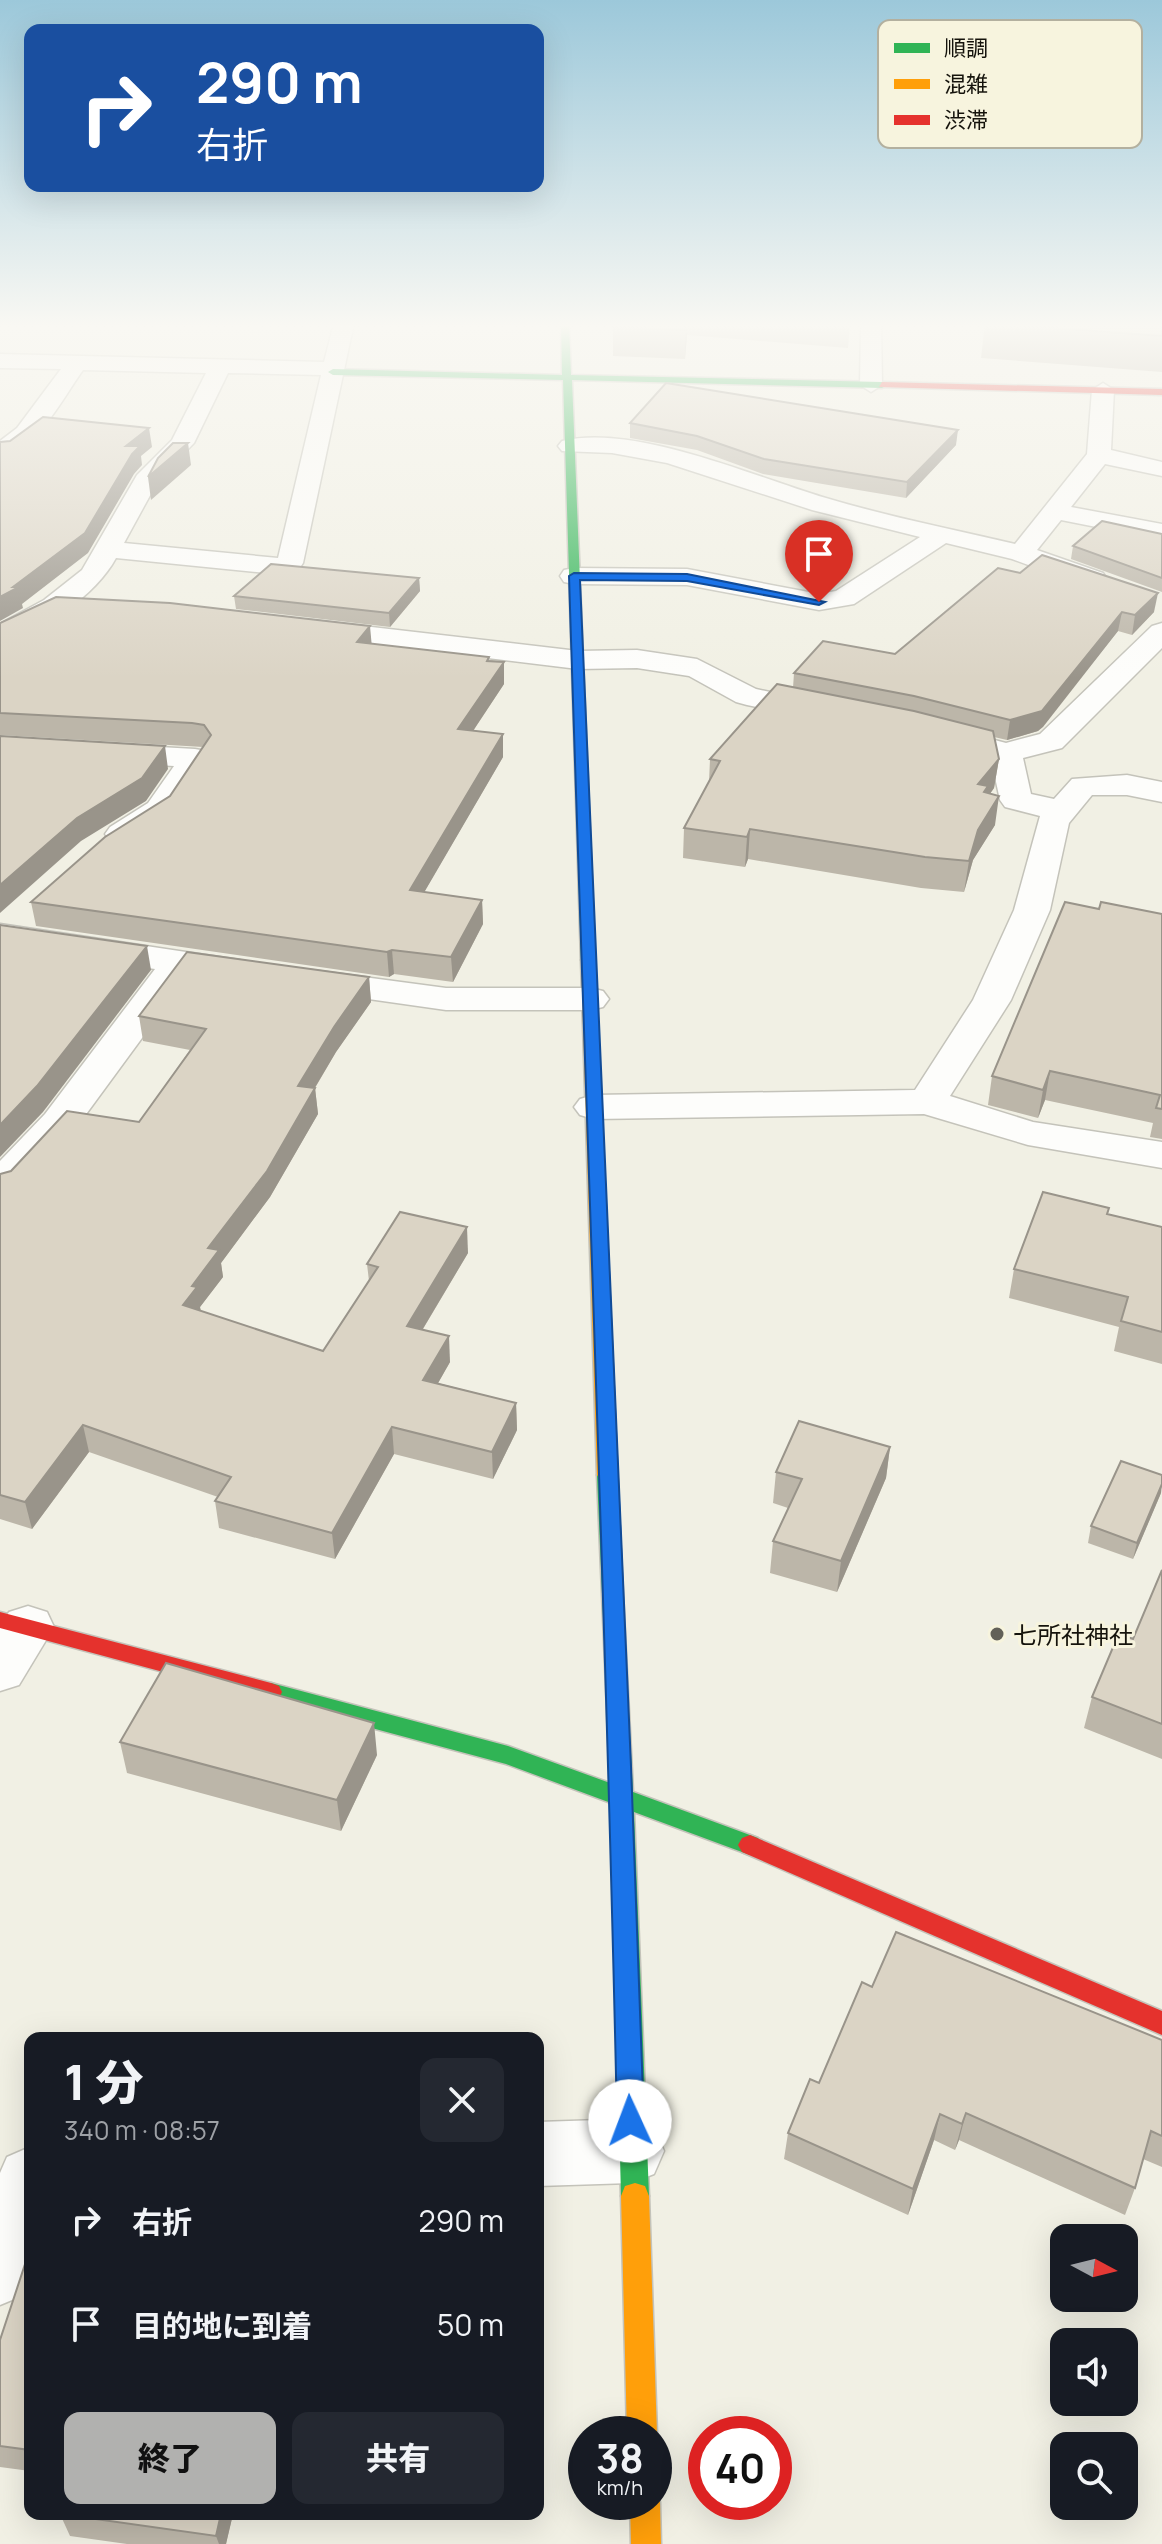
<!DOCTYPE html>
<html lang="ja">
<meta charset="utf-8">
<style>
:root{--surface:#171b24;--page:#242831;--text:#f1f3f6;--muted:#9ea1a6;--accent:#b1b1af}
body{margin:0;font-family:Manrope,"Noto Sans JP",sans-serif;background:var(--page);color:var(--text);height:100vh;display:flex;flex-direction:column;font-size:30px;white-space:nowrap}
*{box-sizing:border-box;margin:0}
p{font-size:26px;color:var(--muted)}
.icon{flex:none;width:44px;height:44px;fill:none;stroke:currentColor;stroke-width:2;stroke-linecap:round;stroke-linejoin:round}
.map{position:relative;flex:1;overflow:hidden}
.panel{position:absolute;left:24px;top:2032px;width:520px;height:488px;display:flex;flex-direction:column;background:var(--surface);border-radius:16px;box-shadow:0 8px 32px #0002}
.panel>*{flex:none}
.banner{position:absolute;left:24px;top:24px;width:520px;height:168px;border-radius:16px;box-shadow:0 8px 32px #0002;background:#1a4fa0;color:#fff;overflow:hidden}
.needle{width:52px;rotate:97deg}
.fabs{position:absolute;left:1050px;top:2224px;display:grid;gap:16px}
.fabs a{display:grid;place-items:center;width:88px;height:88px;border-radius:16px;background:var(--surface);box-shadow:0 8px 32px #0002;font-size:40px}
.speed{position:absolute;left:568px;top:2416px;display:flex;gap:16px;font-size:40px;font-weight:700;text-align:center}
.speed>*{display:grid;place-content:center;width:104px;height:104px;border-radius:50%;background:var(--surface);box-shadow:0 8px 32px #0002;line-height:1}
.speed small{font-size:20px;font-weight:400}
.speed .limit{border:12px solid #d22;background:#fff;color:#111}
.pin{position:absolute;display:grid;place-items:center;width:68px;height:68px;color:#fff;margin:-82px -34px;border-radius:50% 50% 50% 0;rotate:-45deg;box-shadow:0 0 8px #0007}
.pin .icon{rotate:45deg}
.me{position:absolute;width:88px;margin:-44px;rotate:358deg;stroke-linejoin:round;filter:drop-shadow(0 0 6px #0008)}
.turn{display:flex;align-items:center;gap:28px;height:168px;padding:0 40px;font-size:36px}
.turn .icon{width:104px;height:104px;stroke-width:2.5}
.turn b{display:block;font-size:56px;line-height:68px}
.round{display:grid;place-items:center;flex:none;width:84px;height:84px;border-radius:16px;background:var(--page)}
.summary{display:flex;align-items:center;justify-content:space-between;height:136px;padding:0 40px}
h1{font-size:48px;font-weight:800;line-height:60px}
.cta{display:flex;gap:16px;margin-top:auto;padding:16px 40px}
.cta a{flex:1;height:92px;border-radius:16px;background:var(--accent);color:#111;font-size:32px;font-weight:800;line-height:92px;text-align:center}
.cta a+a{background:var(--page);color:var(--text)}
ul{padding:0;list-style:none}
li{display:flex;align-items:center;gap:24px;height:104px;padding:0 40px}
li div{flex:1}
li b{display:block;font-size:30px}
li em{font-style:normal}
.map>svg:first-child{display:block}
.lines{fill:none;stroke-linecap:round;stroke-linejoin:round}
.street-casing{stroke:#c4c3ba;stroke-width:3}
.fast-casing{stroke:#c4c3ba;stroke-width:3}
.slow-casing{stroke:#c4c3ba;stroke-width:3}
.jam-casing{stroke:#c4c3ba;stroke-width:3}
.street{fill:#fdfdfb;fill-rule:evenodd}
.fast{fill:#30b455;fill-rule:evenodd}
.slow{fill:#ff9f0a;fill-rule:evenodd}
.jam{fill:#e5322d;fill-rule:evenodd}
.wall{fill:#bcb6a9}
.shaded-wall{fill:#99948a}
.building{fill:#dbd4c5;stroke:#99948a;stroke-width:2}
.route{fill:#1a73e8;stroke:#114b97;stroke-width:2}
.poi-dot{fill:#626058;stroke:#f7f4de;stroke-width:3}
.labels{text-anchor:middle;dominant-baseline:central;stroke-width:6;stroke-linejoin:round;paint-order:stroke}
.near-poi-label{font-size:24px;fill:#15130c;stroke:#f7f4de;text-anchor:start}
.key{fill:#f7f4de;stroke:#b3b09f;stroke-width:2}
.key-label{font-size:22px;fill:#15130c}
</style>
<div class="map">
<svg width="1162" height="2544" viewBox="0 0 1162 2544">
<rect width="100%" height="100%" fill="#f1f0e4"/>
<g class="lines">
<g class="street-casing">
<g id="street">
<path d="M334 323H354L303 563 299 569 276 574 116 558C96 595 41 633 0 644V624L44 600 82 570 137 475 172 440 206 373 83 370C62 399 37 450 0 459V441L17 428 61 369 0 368V354L324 362ZM228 373 321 375 278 558 124 543 159 479 194 443Z"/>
<path d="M861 323H881L882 385 871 392 860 385Z"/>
<path d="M1103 383 1114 390 1111 450 1162 462V476L1105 464 1071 507 1162 524V540L1061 520 1037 550 1103 573 1107 579 1103 585H1083L1012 559 946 543 854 604 819 610 687 585 574 584 564 582 560 576 564 570 574 568 687 569 819 594 836 591 920 537 812 510 667 463 612 453 562 451 558 446 562 441C634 423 755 477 826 498 889 517 952 529 1015 544L1087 454 1092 390Z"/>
<path d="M311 620 578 651 637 650 697 659 756 689 833 705 837 711 833 717 822 720 747 705 736 702 689 676 637 668 578 669 301 635 297 629 301 623Z"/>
<path d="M1162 623V648L1062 748 1023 758 1031 794 1054 799 1072 779 1127 775 1162 782V802L1127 795H1092L1069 823 1050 910 1011 1000 950 1096 1033 1122 1162 1142V1168L1028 1145 924 1114 594 1119 580 1115 574 1107 580 1099 594 1095 915 1090 973 1000 1014 910 1040 816 1005 807 1000 800 991 759 930 742 926 735 930 728 941 726 1006 743 1040 734 1152 626Z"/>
<path d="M0 738 195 749 206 751 211 758C190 790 156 853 110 841L105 834 110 827 148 803 174 766 0 756Z"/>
<path d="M0 924 239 960 252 963 257 971 252 979 239 982 189 974 73 1132 15 1195 0 1199V1161L45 1114 155 969 0 946Z"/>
<path d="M311 970 446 988H590L603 991 609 999 603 1007 590 1010H446L298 989 293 981 298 973Z"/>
<path d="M28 1606 47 1612 54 1627 19 1685 0 1691V1626L9 1612Z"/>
<path d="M631 2119 654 2128 664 2151 654 2174 631 2183 538 2186V2122Z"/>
<path d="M30 2147V2281L24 2295 0 2305V2173L7 2157Z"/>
</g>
</g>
<g class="fast-casing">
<g id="fast">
<path d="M561 323H569L571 375 882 382 887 385 882 388 572 380 595 960 588 964 581 960 563 380 333 375 328 372 333 369 562 375Z"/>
<path d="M607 1468 614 1470 617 1475 633 1792 758 1838 762 1845 758 1852 750 1855 634 1812 649 2196 645 2206 635 2209 625 2206 621 2196 611 1803 506 1764 271 1701 263 1698 260 1692 263 1686 271 1683 508 1746 610 1783 597 1475 600 1470Z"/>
</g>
</g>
<g class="slow-casing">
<g id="slow">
<path d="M588 956 595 960 617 1475 614 1480H600L597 1475 581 960Z"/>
<path d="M635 2183 645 2186 649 2196 657 2434 654 2441V2434H627L621 2196 625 2186Z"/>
<path d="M654 2491 660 2502 661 2544H631L630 2502H654Z"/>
</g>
</g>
<g class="jam-casing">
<g id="jam">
<path d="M882 382 1162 389V395L879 387Z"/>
<path d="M0 1612 271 1683 279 1686 282 1692 279 1698 271 1701 0 1628Z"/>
<path d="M750 1835 1162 2011V2035L742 1852 738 1845 742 1838Z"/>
</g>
</g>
<use href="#street" class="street"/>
<use href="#fast" class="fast"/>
<use href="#slow" class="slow"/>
<use href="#jam" class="jam"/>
</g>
<g class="wall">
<path d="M615 323H850L848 348 687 335 685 359 613 356V327Z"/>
<path d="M985 323H1162V372L981 358Z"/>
<path d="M630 423 956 445 906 498 763 474 697 450 630 438Z"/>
<path d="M1162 534V592L1071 559 1073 546Z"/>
<path d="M998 568 1154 612 1132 635 1118 631 1038 731 1007 740 994 737 999 759 994 788 990 794 995 825 973 860 964 892 921 888 748 859 745 867 683 858 684 828 709 782 710 759 793 688 794 673 895 654Z"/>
<path d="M419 578 420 591 390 627 236 609 234 596Z"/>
<path d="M0 623 372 644 504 662V684L473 731 503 757 424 892 482 900 483 924 453 982 394 974 389 977 36 926 31 902 170 796 203 747 0 735Z"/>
<path d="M1099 909 1162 914V1139L1150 1137 1153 1123 1045 1100 1038 1118 988 1105 992 1076Z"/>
<path d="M369 977 371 1002 336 1052 315 1088 318 1114 270 1197 221 1263 223 1277 200 1307 201 1311 323 1351 369 1281 367 1264 468 1253 423 1329 450 1362 438 1383 516 1403 517 1430 493 1479 394 1454 335 1559 219 1528 215 1501 218 1497 89 1452 32 1529 0 1519V1174L11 1171 139 1122 190 1050 143 1041 139 1016Z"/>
<path d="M1109 1208 1108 1214 1162 1227V1364L1114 1351 1119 1327 1009 1298 1014 1269Z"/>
<path d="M890 1447 886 1478 837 1592 770 1573 773 1541 788 1508 773 1503 776 1472Z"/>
<path d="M1161 1493 1133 1559 1088 1543 1091 1526Z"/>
<path d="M1162 1570V1759L1084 1728 1092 1697 1133 1639Z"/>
<path d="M120 1742 377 1755 341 1831 127 1773Z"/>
<path d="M872 1987 1162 2040V2167L1143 2159 1135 2188 1125 2215 959 2140 955 2150 934 2140 908 2215 784 2159 788 2133 819 2083Z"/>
<path d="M30 2249V2471L0 2467V2340Z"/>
<path d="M60 2514H233L226 2544H127L70 2536Z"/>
</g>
<g class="shaded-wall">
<path d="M686 323H688L685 359Z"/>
<path d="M149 428 152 447 141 456 142 465 134 474 88 553 22 604 23 608 0 621V597L13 587 126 446Z"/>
<path d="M958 430 956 445 906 498 907 482Z"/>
<path d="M188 443 191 465 151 500 148 477Z"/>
<path d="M419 578 420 591 390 627 389 613Z"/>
<path d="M1158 593 1154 612 1132 635 1135 615Z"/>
<path d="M1122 612 1118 631 1043 727 1038 731 1007 740 1010 720Z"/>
<path d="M370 626 372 648 357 642Z"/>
<path d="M504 662V684L459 752 458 729Z"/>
<path d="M503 734V757L411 915 410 890Z"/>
<path d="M165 746 168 769 146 801 81 841 0 913V885L77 818Z"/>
<path d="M999 759 994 788 986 799 978 784Z"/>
<path d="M999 796 995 825 973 860 964 892 969 861 978 830Z"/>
<path d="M750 829 748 859 745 867 747 837Z"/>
<path d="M482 900 483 924 453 982 451 957Z"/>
<path d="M147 946 151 970 43 1112 0 1157V1125Z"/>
<path d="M392 950 394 974 389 977 387 952Z"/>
<path d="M369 977 371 1002 336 1052 301 1111 298 1086 334 1027Z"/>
<path d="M1050 1071 1045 1100 1038 1118 1043 1090Z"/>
<path d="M315 1088 318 1114 270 1197 221 1263 223 1277 200 1307 201 1314 183 1305 208 1248Z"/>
<path d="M467 1227 468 1253 409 1352 407 1326Z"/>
<path d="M449 1336 450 1362 425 1406 423 1380Z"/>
<path d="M516 1403 517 1430 493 1479 492 1452Z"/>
<path d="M83 1425 89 1452 32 1529 25 1502Z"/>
<path d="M392 1427 394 1454 335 1559 332 1533Z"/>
<path d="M890 1447 886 1478 837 1592 841 1561Z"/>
<path d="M1162 1484 1161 1493 1133 1559 1137 1543Z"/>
<path d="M374 1723 377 1755 341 1831 337 1800Z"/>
<path d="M966 2113 959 2140 955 2150 962 2124Z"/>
<path d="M940 2114 934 2140 908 2215 913 2189Z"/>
<path d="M221 2514H233L226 2544H219L216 2536Z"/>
</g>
<g class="building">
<path d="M615 323H686L685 330 613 327Z"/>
<path d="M985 323H1162V336Z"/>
<path d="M666 383 958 430 907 482 764 459 697 436 630 423Z"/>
<path d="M43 417 149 428 126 446H140L132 454 85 533 13 587H19L0 597V442L10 441Z"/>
<path d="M173 443H188L148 477 158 458Z"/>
<path d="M1102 521 1162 534V578L1073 546Z"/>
<path d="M1042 555 1158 593 1135 615 1122 612 1042 711 1010 720 914 696 794 673 823 641 895 654 998 568 1020 573Z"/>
<path d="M271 564 419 578 389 613 234 596Z"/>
<path d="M56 597 170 603 370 626 357 642 489 657 487 661 504 662 458 729 503 734 410 890 482 900 451 957 392 950 387 952 31 902 105 837 170 796 211 735 204 725 192 723 0 713V623Z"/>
<path d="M777 684 914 711 993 731 999 759 978 784 988 786 984 792 999 796 978 830 969 861 925 857 750 829 747 837 684 828 720 761 710 759Z"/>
<path d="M0 736 165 746 142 778 77 818 0 885Z"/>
<path d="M1065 902 1099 909 1101 902 1162 914V1109L1156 1108 1160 1095 1050 1071 1043 1090 992 1076Z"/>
<path d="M0 925 147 946 37 1086 0 1125Z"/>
<path d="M187 952 369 977 334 1027 298 1086 315 1088 267 1171 208 1248 219 1250 192 1286 197 1287 183 1305 323 1351 378 1267 367 1264 400 1212 467 1227 407 1326 449 1336 423 1380 516 1403 492 1452 392 1427 332 1533 215 1501 231 1477 83 1425 25 1502 0 1495V1174L11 1171 67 1111 139 1122 206 1029 139 1016Z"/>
<path d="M1043 1192 1109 1208 1107 1214 1162 1227V1332L1121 1321 1128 1297 1014 1269Z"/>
<path d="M799 1421 890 1447 841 1561 773 1541 802 1479 776 1472Z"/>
<path d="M1121 1461 1162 1475V1484L1137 1543 1091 1526Z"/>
<path d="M1162 1570V1724L1092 1697 1119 1633 1133 1639Z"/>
<path d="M166 1663 374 1723 337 1800 120 1742Z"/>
<path d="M896 1932 1162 2040V2136L1151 2131 1135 2188 966 2113 962 2124 940 2114 913 2189 788 2133 810 2079 819 2083 862 1982 872 1987Z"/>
<path d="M30 2249V2450L0 2446V2340Z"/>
<path d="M60 2514H221L216 2536Z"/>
</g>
<linearGradient id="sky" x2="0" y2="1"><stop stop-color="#9cc8da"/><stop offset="0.48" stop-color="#f9f8f3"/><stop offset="1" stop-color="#f9f8f3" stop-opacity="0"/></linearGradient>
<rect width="1162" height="679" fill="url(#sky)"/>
<path class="route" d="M574 573 687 574 825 602 819 605 687 581 580 580C601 1093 627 1607 644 2121L640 2130 630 2134 621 2130 617 2121C606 1606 585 1091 569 576Z"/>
<circle class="poi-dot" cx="997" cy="1634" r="8"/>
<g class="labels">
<g class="near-poi-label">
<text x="1013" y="1634">七所社神社</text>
</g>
</g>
<rect x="878" y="20" width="264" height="128" rx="12" class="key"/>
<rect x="894" y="43" width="36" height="10" fill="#30b455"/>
<rect x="894" y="79" width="36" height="10" fill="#ff9f0a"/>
<rect x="894" y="115" width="36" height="10" fill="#e5322d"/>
<g class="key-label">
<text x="944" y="56">順調</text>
<text x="944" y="92">混雑</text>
<text x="944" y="128">渋滞</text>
</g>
</svg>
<div class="fabs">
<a><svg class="needle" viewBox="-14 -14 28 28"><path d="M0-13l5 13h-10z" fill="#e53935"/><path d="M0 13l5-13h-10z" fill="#9ea1a6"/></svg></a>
<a><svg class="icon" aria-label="sound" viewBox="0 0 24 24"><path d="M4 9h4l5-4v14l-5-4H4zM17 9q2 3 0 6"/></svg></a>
<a><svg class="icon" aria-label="search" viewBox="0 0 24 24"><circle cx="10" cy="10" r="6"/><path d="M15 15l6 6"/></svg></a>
</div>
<div class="speed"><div>38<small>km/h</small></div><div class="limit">40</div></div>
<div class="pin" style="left:819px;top:602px;background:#d93025"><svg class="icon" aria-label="arrive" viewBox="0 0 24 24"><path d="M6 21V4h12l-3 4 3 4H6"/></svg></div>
<svg class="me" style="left:630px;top:2121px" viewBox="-20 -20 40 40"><circle r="19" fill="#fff"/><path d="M0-13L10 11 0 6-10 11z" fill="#1a73e8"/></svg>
<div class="banner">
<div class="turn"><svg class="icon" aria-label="right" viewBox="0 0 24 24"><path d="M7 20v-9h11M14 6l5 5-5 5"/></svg><div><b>290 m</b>右折</div></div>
</div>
<section class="panel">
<div class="summary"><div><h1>1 分</h1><p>340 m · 08:57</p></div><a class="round"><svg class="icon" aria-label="close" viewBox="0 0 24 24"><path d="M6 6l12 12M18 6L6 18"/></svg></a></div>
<ul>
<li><svg class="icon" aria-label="right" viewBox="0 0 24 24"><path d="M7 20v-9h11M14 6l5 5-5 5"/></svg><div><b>右折</b></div><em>290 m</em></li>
<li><svg class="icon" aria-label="arrive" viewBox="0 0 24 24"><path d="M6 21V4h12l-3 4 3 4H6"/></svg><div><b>目的地に到着</b></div><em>50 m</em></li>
</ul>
<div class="cta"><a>終了</a><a>共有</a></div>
</section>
</div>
